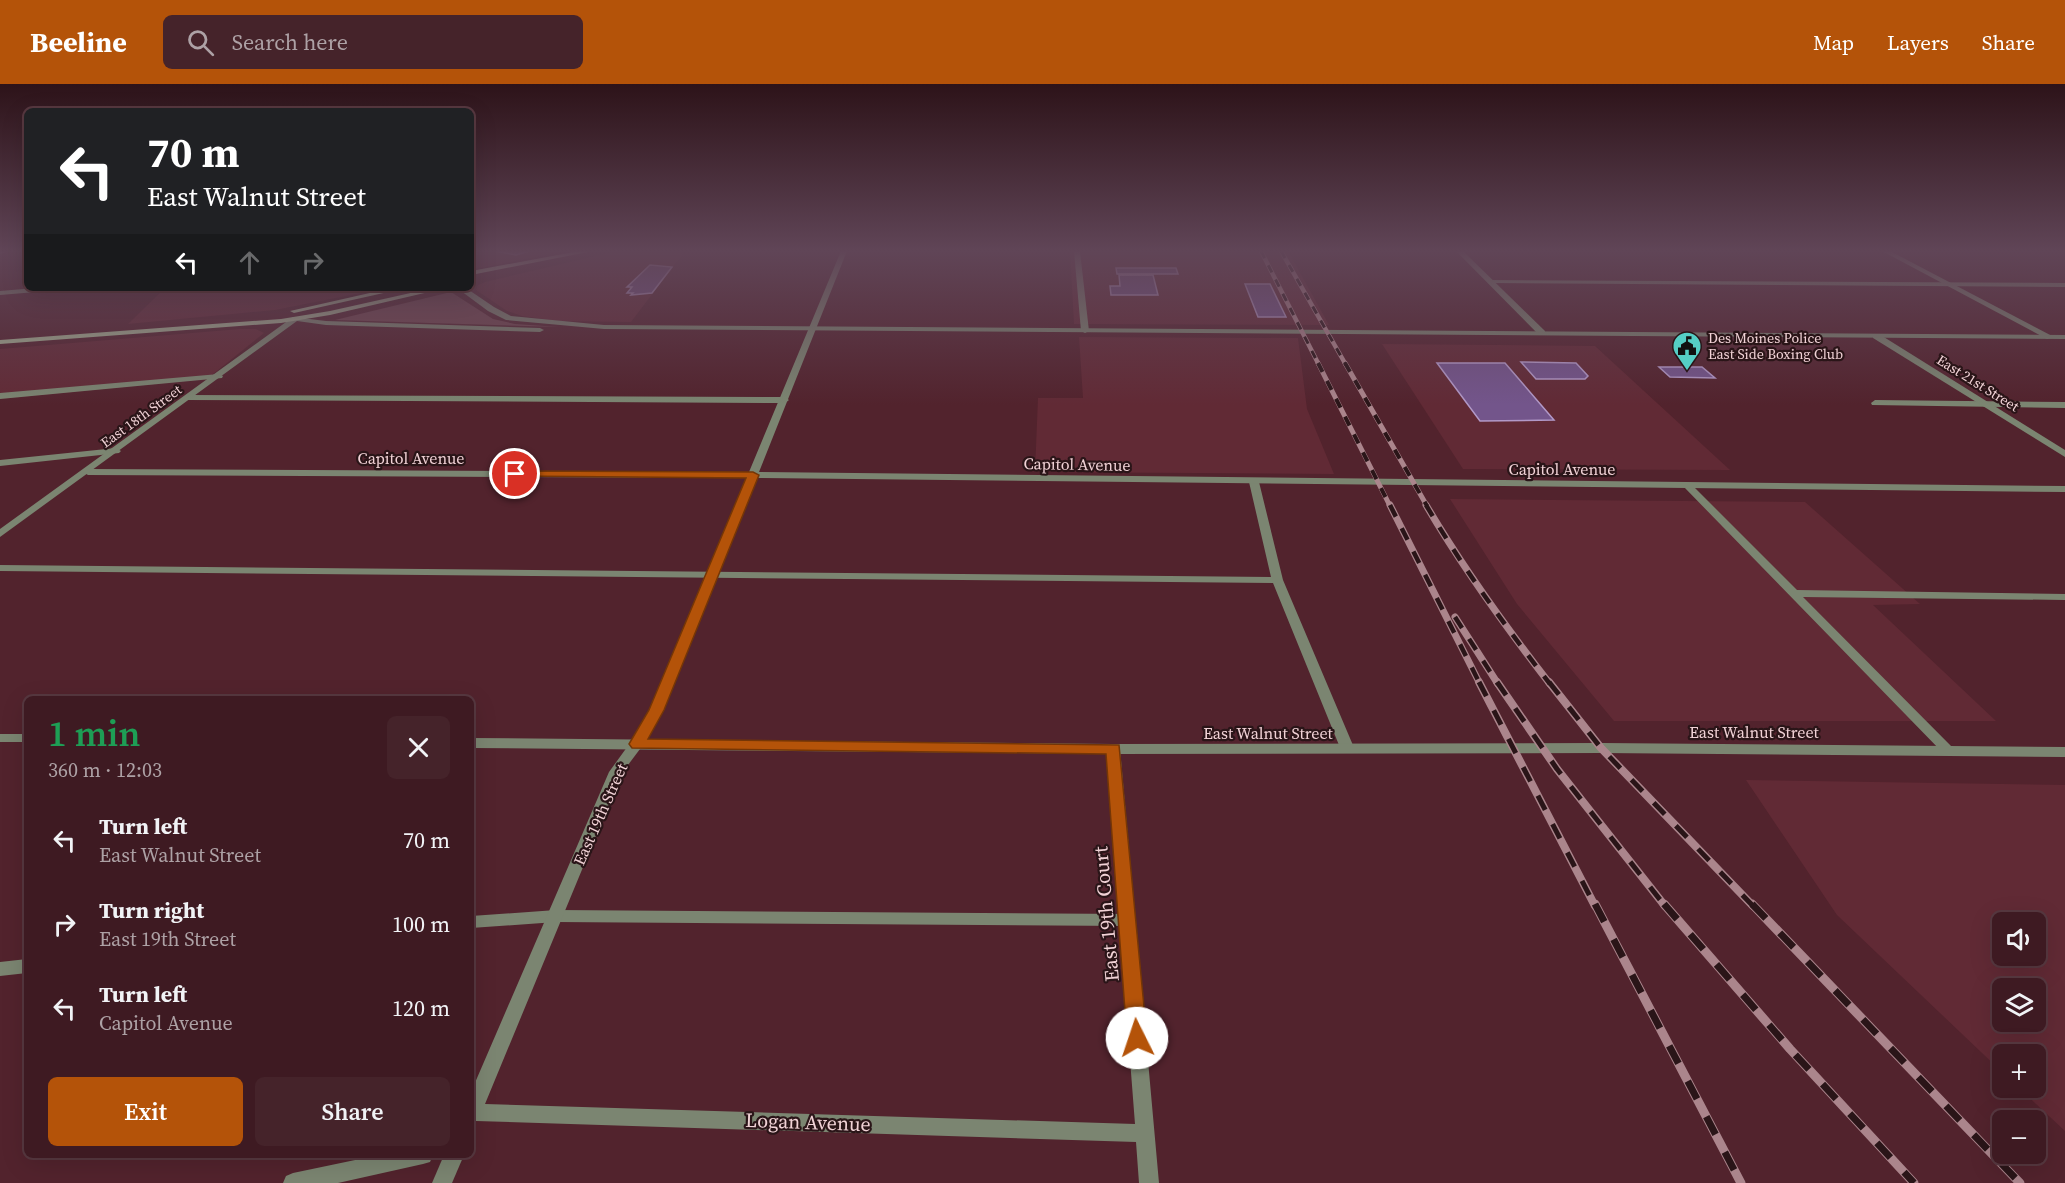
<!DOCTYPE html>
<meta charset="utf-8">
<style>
:root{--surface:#3e1a22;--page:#45232a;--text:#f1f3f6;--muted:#ada1a5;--line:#573840;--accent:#b45309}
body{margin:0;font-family:"Source Serif 4",serif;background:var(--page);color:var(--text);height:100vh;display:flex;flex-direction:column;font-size:22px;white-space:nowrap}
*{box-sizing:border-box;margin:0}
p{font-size:20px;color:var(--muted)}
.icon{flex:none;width:33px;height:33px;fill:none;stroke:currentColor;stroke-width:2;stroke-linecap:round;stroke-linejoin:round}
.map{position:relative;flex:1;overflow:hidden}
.sheet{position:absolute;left:24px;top:612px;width:450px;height:462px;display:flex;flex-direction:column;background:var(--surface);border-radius:9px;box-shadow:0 6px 24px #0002,0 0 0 2px var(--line)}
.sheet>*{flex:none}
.hud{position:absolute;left:24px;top:24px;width:450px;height:183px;border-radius:9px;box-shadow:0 6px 24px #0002,0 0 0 2px var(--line);background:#202124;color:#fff;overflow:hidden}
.buttons{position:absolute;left:1992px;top:828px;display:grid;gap:12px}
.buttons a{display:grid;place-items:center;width:54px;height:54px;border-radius:9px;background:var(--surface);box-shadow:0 6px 24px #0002,0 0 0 2px var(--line);font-size:30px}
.pin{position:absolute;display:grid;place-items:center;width:51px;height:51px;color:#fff;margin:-26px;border:3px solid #fff;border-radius:50%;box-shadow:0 2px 6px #0007}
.me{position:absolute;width:66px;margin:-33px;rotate:356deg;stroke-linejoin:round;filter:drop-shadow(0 0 4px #0008)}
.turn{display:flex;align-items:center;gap:21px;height:126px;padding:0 24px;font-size:27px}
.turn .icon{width:78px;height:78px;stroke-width:2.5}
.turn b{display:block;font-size:42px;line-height:51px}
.lanes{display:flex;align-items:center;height:57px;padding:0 24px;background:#0003;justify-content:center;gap:30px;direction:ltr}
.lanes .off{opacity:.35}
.round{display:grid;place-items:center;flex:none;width:63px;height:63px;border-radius:9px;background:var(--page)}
.overview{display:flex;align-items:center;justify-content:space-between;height:102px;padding:0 24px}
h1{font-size:36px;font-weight:600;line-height:45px;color:#1e9e55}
.action{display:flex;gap:12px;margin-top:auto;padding:12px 24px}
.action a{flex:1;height:69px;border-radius:9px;background:var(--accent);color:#fff;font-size:24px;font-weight:600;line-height:69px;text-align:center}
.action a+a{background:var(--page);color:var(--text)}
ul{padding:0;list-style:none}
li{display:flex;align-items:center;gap:18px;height:84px;padding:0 24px}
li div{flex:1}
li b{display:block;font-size:22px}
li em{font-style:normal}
header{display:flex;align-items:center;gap:36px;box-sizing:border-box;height:84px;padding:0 30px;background:var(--accent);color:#fff}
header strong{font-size:28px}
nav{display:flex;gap:33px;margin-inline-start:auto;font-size:21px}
.search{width:420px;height:54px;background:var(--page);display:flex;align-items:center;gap:15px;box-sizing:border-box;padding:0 21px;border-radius:9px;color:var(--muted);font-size:22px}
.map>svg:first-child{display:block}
.built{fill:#612a35;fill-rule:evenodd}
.green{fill:#70454d}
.building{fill:#73558b;stroke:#b299c8;stroke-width:1.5}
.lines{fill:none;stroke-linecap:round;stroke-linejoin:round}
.service{fill:#7b8571;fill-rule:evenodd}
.minor{fill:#7b8571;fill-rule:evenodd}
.tertiary{fill:#7b8571;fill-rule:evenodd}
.secondary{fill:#a3b292;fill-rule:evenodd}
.rail-far4-casing{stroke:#ab858c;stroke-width:4.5}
.rail-far3-casing{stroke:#ab858c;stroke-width:5}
.rail-far2-casing{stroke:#ab858c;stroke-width:7}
.rail-far1-casing{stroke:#ab858c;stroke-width:8}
.rail-casing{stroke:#ab858c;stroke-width:9}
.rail-far4{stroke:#2a1518;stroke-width:3;stroke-dasharray:8;stroke-linecap:butt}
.rail-far3{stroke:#2a1518;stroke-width:4;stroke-dasharray:10;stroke-linecap:butt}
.rail-far2{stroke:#2a1518;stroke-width:4.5;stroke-dasharray:13;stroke-linecap:butt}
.rail-far1{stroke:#2a1518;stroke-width:5;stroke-dasharray:16;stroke-linecap:butt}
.rail{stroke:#2a1518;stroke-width:7;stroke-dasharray:20;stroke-linecap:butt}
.route{fill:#b45309;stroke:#753606;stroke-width:1.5}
.labels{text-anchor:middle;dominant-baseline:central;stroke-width:4.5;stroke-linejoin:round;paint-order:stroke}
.far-poi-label{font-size:14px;fill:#f1d2d6;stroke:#2a1518;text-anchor:start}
.far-street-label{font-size:14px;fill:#f1d2d6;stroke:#2a1518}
.street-label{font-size:16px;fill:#f1d2d6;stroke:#2a1518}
.near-street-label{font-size:20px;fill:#f1d2d6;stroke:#2a1518}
</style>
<header>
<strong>Beeline</strong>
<div class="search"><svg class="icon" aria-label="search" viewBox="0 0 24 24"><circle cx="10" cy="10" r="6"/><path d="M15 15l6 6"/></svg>Search here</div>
<nav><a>Map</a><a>Layers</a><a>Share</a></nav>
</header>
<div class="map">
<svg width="2065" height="1099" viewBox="0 0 2065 1099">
<rect width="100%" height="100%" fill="#52232d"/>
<g class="built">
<path d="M471 167H565L471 186Z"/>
<path d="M617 167H685L631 238 558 237 522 232 507 227 476 206 478 201 485 198Z"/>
<path d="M1070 167H1288L1329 241 1074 240Z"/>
<path d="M165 204H386L275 226 128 240Z"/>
<path d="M240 245H256L264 249 207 295 0 315V265Z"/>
<path d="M1079 253 1298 254 1307 325 1334 390 1035 388 1038 314H1083Z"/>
<path d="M1382 260 1595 262 1730 386 1463 385Z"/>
<path d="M1450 415 1805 418 1920 520 1873 521 1996 637H1614L1517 520Z"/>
<path d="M1746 696 2065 701V1047L2019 1004H2036V970H2002V988L1837 831ZM2002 838H2036V872H2002ZM2002 904H2036V938H2002Z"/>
</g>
<path class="green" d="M451 208 493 235 515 240 559 243 335 236Z"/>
<g class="building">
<path d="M495 167H529L516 171Z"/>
<path d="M650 181 672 183 652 209 631 211 633 209H627L632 203H627Z"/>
<path d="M1116 184H1176L1178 190H1117Z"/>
<path d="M1119 191H1153L1158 211H1111L1110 202H1120Z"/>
<path d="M1245 200H1270L1286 233H1258Z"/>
<path d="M1521 278 1576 279 1588 292 1585 295H1536Z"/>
<path d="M1437 279H1505L1554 336 1480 337Z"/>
<path d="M1659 283H1702L1715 294 1670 293Z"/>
</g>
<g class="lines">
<g class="service">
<path d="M1074 167H1080L1089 247 1085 249 1081 247Z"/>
<path d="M1489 196 2065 199V203L1491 199 1489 198Z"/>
<path d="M35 204H64L60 206 0 211V207Z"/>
<path d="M219 290 223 292 222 294 0 315V309Z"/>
<path d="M189 311 785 313 789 316 785 319 186 316 185 314Z"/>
<path d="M1875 316 2065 318V324L1872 321 1871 319Z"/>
<path d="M1254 395 1259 398 1283 496 1355 666 1353 669H1343L1341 666 1273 499 0 487V481L1271 493 1249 398Z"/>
<path d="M1687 398 1690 399 1797 506 2065 510V516L1803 513 1955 666 1953 669H1943L1684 403 1682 401Z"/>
<path d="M556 826 1128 830 1134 831 1136 836 1134 841 1128 842 556 838 471 844V832Z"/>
<path d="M27 875V889L0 892V878Z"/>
</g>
<g class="minor">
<path d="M0 167H10L0 170Z"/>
<path d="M841 167H847L759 388 2065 402V408L756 394 664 626 649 653 622 689 485 1020 1135 1040 1106 665 1108 662H1118L1120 665 1159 1099H1139L1136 1058 476 1037 471 1039V1008L609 688 638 648 650 626 747 394 88 391 83 388 88 385 749 388Z"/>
<path d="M1456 167H1463L1545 247V251H1539Z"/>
<path d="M1882 167H1890L2054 253 2047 255Z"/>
<path d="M1873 250H1879L2065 366V373L1873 254Z"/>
<path d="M116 364 121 367 119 369 0 382V376Z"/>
<path d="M379 1071H433L430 1078 423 1080 338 1099H283L286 1092 293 1089Z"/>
<path d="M444 1071H464L452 1099H432Z"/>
</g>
<g class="tertiary">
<path d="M457 204H466L494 223 511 232 604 241 2065 251V255L604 245 506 236 488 227Z"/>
<path d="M293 233 326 237 540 244 544 246 540 248 326 241 297 237 0 453V445Z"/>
<rect x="0" y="650" width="27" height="8"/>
<path d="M471 654 1113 660 1601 659 2065 663V673L1601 669 1113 670 471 664Z"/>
</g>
<g class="secondary">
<path d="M579 167H593L471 191V187Z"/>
<path d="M392 204H406L294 229 290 227Z"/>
<path d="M433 204H446L330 231 281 239 0 260V256L281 235 330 227Z"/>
</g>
<g class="rail-far4-casing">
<g id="rail-far4">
<path d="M1261 167 1319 281"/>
<path d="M1281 167 1346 281"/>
</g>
</g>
<g class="rail-far3-casing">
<g id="rail-far3">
<path d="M1318 279 1390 422"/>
<path d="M1345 279 1427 422"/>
</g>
</g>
<g class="rail-far2-casing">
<g id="rail-far2">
<path d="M1390 421 1480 600"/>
<path d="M1426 421C1463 484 1505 542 1550 600"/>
<path d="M1455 533 1498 600"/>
</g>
</g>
<g class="rail-far1-casing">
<g id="rail-far1">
<path d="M1479 598 1595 822"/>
<path d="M1497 598 1557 685 1665 822"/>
<path d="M1549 598 1601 664 1753 822"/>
</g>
</g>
<g class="rail-casing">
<g id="rail">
<path d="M1595 820 1741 1099"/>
<path d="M1664 820 1790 965 1914 1099"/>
<path d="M1752 820 2020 1099"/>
</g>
</g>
<use href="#rail-far4" class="rail-far4"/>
<use href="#rail-far3" class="rail-far3"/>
<use href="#rail-far2" class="rail-far2"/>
<use href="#rail-far1" class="rail-far1"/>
<use href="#rail" class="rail"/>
</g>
<linearGradient id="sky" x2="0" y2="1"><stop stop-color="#2d1319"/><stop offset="0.52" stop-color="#604557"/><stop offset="1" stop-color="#604557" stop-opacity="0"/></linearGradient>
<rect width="2065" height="321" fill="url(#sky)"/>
<path class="route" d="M515 387 753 388 759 391 664 626 648 655 1119 661 1147 954 1144 961 1137 963 1130 961 1127 954 1106 670 632 664 629 660 649 626 746 394 511 392 509 390Z"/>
<defs>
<g id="civic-pin" transform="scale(1.5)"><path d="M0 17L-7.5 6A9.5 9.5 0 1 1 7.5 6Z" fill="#55cec5" stroke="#2a1518"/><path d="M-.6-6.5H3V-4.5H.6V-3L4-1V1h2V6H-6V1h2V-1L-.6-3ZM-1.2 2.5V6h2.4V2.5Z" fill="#111"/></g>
</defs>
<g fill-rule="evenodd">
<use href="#civic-pin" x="1687" y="262"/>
</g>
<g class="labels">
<g class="far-poi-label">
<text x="1708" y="254">Des Moines Police<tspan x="1708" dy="16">East Side Boxing Club</tspan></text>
</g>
<g class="far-street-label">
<text transform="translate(1978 299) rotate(32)">East 21st Street</text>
<text transform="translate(141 332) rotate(-36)">East 18th Street</text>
</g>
<g class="street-label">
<text x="411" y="374">Capitol Avenue</text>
<text transform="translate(1077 380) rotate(1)">Capitol Avenue</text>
<text x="1562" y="385">Capitol Avenue</text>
<text x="1754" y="648">East Walnut Street</text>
<text x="1268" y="649">East Walnut Street</text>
<text transform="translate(600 730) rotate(-66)">East 19th Street</text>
</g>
<g class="near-street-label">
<text transform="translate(1106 830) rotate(-95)">East 19th Court</text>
<text transform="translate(808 1038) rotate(2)">Logan Avenue</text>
</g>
</g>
</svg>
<div class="buttons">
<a><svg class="icon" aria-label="sound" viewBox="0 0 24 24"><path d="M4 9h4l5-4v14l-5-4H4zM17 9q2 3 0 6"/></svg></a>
<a><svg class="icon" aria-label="layers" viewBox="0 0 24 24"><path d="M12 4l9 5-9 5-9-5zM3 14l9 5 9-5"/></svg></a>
<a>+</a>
<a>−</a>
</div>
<div class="pin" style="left:515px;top:390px;background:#d93025"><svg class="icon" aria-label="arrive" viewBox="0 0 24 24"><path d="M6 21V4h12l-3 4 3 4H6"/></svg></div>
<svg class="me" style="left:1137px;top:954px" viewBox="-20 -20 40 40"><circle r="19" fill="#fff"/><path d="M0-13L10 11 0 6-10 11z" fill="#b45309"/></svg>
<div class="hud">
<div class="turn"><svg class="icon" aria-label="left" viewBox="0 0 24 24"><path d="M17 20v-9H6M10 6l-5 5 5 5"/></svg><div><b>70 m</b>East Walnut Street</div></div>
<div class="lanes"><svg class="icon" aria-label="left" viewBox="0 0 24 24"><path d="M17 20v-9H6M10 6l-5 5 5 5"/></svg><svg class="icon off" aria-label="ahead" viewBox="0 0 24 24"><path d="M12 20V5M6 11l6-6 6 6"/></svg><svg class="icon off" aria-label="right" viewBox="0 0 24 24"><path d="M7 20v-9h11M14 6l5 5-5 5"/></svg></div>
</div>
<section class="sheet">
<div class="overview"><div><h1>1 min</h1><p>360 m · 12:03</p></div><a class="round"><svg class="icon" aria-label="close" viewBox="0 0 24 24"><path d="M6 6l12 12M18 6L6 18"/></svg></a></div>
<ul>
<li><svg class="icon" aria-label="left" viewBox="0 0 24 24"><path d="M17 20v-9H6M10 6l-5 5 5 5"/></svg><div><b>Turn left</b><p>East Walnut Street</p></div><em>70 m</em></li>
<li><svg class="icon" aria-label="right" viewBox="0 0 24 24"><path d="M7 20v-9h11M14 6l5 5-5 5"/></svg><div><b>Turn right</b><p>East 19th Street</p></div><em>100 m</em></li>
<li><svg class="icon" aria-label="left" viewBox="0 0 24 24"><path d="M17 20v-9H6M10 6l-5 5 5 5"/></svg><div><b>Turn left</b><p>Capitol Avenue</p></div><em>120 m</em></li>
</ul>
<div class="action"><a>Exit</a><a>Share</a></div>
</section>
</div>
